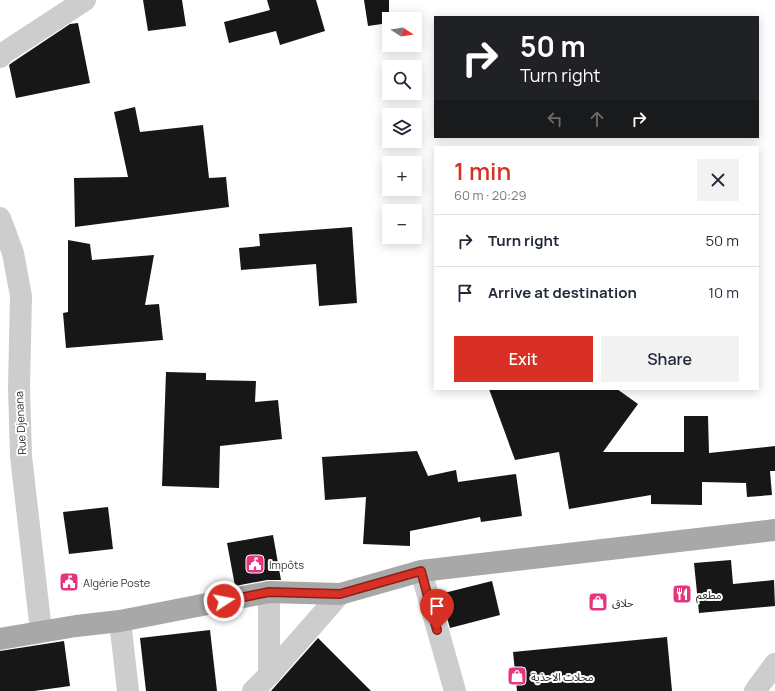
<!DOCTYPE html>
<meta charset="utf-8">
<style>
:root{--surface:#fff;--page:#f2f2f3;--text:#1f2937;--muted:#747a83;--line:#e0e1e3;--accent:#d93025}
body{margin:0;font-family:Manrope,"Noto Sans Arabic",sans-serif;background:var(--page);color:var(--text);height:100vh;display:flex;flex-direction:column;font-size:15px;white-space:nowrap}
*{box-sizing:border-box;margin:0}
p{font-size:13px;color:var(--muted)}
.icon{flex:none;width:22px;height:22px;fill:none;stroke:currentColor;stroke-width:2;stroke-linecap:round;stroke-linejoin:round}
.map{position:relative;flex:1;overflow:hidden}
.side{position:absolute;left:434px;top:146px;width:325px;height:244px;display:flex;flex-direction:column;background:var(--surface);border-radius:0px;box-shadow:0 2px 10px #0003}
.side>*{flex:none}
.guide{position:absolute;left:434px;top:16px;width:325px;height:122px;border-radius:0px;box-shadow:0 2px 10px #0003;background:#202124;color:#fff;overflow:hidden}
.needle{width:26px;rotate:102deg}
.tools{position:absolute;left:382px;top:12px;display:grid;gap:8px}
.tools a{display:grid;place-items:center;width:40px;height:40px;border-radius:0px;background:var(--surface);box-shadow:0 2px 10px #0003;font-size:20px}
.pin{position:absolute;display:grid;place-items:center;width:34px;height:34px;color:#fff;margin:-41px -17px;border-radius:50% 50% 50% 0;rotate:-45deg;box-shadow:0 0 4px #0007}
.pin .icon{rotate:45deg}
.me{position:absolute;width:44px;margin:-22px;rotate:79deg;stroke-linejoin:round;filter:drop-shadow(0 0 3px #0008)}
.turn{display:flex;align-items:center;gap:14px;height:84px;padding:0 20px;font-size:18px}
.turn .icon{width:52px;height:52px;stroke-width:2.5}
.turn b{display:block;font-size:28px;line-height:34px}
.lanes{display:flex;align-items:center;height:38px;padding:0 20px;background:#0003;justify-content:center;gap:20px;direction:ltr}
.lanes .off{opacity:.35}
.round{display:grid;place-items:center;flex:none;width:42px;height:42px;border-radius:0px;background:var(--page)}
.overview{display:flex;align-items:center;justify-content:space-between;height:68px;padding:0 20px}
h1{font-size:24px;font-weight:600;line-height:30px;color:var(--accent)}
.button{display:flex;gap:8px;margin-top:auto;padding:8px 20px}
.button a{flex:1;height:46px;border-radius:0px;background:var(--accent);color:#fff;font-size:16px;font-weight:600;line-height:46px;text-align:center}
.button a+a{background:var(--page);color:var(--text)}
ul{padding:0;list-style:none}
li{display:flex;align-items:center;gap:12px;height:52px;padding:0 20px;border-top:1px solid var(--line)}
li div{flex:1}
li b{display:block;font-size:15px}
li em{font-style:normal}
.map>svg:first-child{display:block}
.building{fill:#171717}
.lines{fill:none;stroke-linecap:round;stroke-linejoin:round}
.minor{stroke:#cdcdcd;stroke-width:22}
.major{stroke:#a8a8a8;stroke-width:22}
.route-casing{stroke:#8d1f18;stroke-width:10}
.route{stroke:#d93025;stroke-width:7}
.labels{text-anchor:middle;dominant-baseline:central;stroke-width:4;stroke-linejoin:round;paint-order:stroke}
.street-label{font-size:11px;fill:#303030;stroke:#fff}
.poi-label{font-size:11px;fill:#303030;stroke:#fff;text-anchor:start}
</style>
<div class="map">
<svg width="775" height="691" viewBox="0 0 775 691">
<rect width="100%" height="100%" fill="#fff"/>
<g class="building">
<path d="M143 0H182L186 26 148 31Z"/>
<path d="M267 0H316L325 31 280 45 276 31 229 43 224 22 270 10Z"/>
<path d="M364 0H389V23L368 26Z"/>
<path d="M78 23 90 83 16 98 9 65 13 62 70 24Z"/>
<path d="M135 107 140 132 203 125 209 178 226 177 229 207 75 227 74 178 128 177 114 112Z"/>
<path d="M352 227 357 303 319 306 316 264 241 270 239 248 260 246 259 234Z"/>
<path d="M68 240 90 244 92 260 154 255 145 305 159 304 163 340 66 348 63 313 68 312Z"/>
<path d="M166 372 206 373V380L256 381 255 402 278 400 282 439 220 446 219 488 162 486Z"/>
<path d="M489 389H617L638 404 603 452H684V416H708L709 453 775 446V471H770L772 495 747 497 746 483 702 482V505L651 504V495L569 509 559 452 515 460Z"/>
<path d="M417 451 428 476 456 470 458 482 516 474 522 516 481 522 480 517 410 531V546L363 544 366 497 325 500 322 457Z"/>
<path d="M108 507 113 549 69 554 63 512Z"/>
<path d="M273 535 281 580H267L235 586 227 543Z"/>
<path d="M731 560 733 584 774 580 775 606 699 613 694 563Z"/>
<path d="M492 581 500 615 450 628 440 594Z"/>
<path d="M210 630 217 691H146L140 638Z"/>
<path d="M667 637 672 691H517L513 652Z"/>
<path d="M318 638 371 691H271Z"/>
<path d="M64 641 70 686 34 691H0V651Z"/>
</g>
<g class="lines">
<g class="minor">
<path d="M0 57 5 52 85 0"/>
<path d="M0 218 13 253 21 296 19 388 21 456 41 631"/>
<path d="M421 571 455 691"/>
<path d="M269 592V675"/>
<path d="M120 621 128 691"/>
<path d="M253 691 269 675 340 594"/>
<path d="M755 691 775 664"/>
</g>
<path class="major" d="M0 639 76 626 120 621 269 592 340 594 421 571 775 530"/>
</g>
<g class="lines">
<g class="route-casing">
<path id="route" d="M224 601 269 592 340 594 421 571 437 630"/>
</g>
<use href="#route" class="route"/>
</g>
<defs>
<g id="civic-square" transform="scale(1)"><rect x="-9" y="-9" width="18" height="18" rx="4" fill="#e4357e" stroke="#fff"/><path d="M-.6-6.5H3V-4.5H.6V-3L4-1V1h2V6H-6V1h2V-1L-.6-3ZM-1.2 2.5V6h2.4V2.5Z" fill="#fff"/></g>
<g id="restaurant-square" transform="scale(1)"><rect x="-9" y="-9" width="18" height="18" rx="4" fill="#e4357e" stroke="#fff"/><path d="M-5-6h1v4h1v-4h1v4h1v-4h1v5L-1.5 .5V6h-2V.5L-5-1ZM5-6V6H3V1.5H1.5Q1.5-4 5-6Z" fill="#fff"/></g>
<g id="shop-square" transform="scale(1)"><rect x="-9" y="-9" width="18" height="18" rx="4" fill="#e4357e" stroke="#fff"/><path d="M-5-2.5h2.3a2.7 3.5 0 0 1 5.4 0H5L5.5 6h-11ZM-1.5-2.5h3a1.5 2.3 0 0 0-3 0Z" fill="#fff"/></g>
</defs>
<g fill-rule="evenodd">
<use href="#civic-square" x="255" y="564"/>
<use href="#civic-square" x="69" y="582"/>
<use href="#restaurant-square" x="682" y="594"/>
<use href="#shop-square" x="598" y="602"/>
<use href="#shop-square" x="517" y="676"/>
</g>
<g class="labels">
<g class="street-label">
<text transform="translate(20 423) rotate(-93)">Rue Djenana</text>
</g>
<g class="poi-label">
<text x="269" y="564">Impôts</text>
<text x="83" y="582">Algérie Poste</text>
<text x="696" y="594">مطعم</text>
<text x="612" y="602">حلاق</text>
<text x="531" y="676">محلات الاحذية</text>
</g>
</g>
</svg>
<div class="tools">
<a><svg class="needle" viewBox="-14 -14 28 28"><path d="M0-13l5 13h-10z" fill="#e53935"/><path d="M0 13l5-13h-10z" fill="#747a83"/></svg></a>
<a><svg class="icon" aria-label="search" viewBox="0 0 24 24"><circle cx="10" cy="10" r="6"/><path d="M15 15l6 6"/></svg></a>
<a><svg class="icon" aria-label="layers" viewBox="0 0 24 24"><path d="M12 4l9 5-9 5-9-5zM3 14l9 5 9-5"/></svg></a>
<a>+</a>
<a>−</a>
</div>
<div class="pin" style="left:437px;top:630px;background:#d93025"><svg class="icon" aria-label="arrive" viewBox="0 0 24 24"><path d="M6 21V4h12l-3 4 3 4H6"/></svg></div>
<svg class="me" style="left:224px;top:601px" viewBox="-20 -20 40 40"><circle r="17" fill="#d93025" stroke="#fff" stroke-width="3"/><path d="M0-11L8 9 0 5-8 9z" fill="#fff"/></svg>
<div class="guide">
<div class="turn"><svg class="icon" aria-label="right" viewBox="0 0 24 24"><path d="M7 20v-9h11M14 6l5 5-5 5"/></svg><div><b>50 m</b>Turn right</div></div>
<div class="lanes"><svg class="icon off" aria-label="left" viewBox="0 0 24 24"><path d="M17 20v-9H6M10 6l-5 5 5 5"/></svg><svg class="icon off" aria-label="ahead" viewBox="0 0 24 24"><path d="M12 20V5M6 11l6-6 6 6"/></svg><svg class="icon" aria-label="right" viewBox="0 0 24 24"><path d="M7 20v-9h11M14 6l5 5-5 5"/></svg></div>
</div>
<section class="side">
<div class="overview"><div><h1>1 min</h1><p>60 m · 20:29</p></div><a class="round"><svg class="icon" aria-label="close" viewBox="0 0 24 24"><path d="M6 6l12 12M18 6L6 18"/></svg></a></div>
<ul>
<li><svg class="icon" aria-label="right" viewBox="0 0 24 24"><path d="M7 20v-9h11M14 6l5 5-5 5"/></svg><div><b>Turn right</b></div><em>50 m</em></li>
<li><svg class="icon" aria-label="arrive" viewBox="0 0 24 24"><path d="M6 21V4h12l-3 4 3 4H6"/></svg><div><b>Arrive at destination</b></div><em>10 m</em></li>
</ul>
<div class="button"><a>Exit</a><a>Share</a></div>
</section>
</div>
